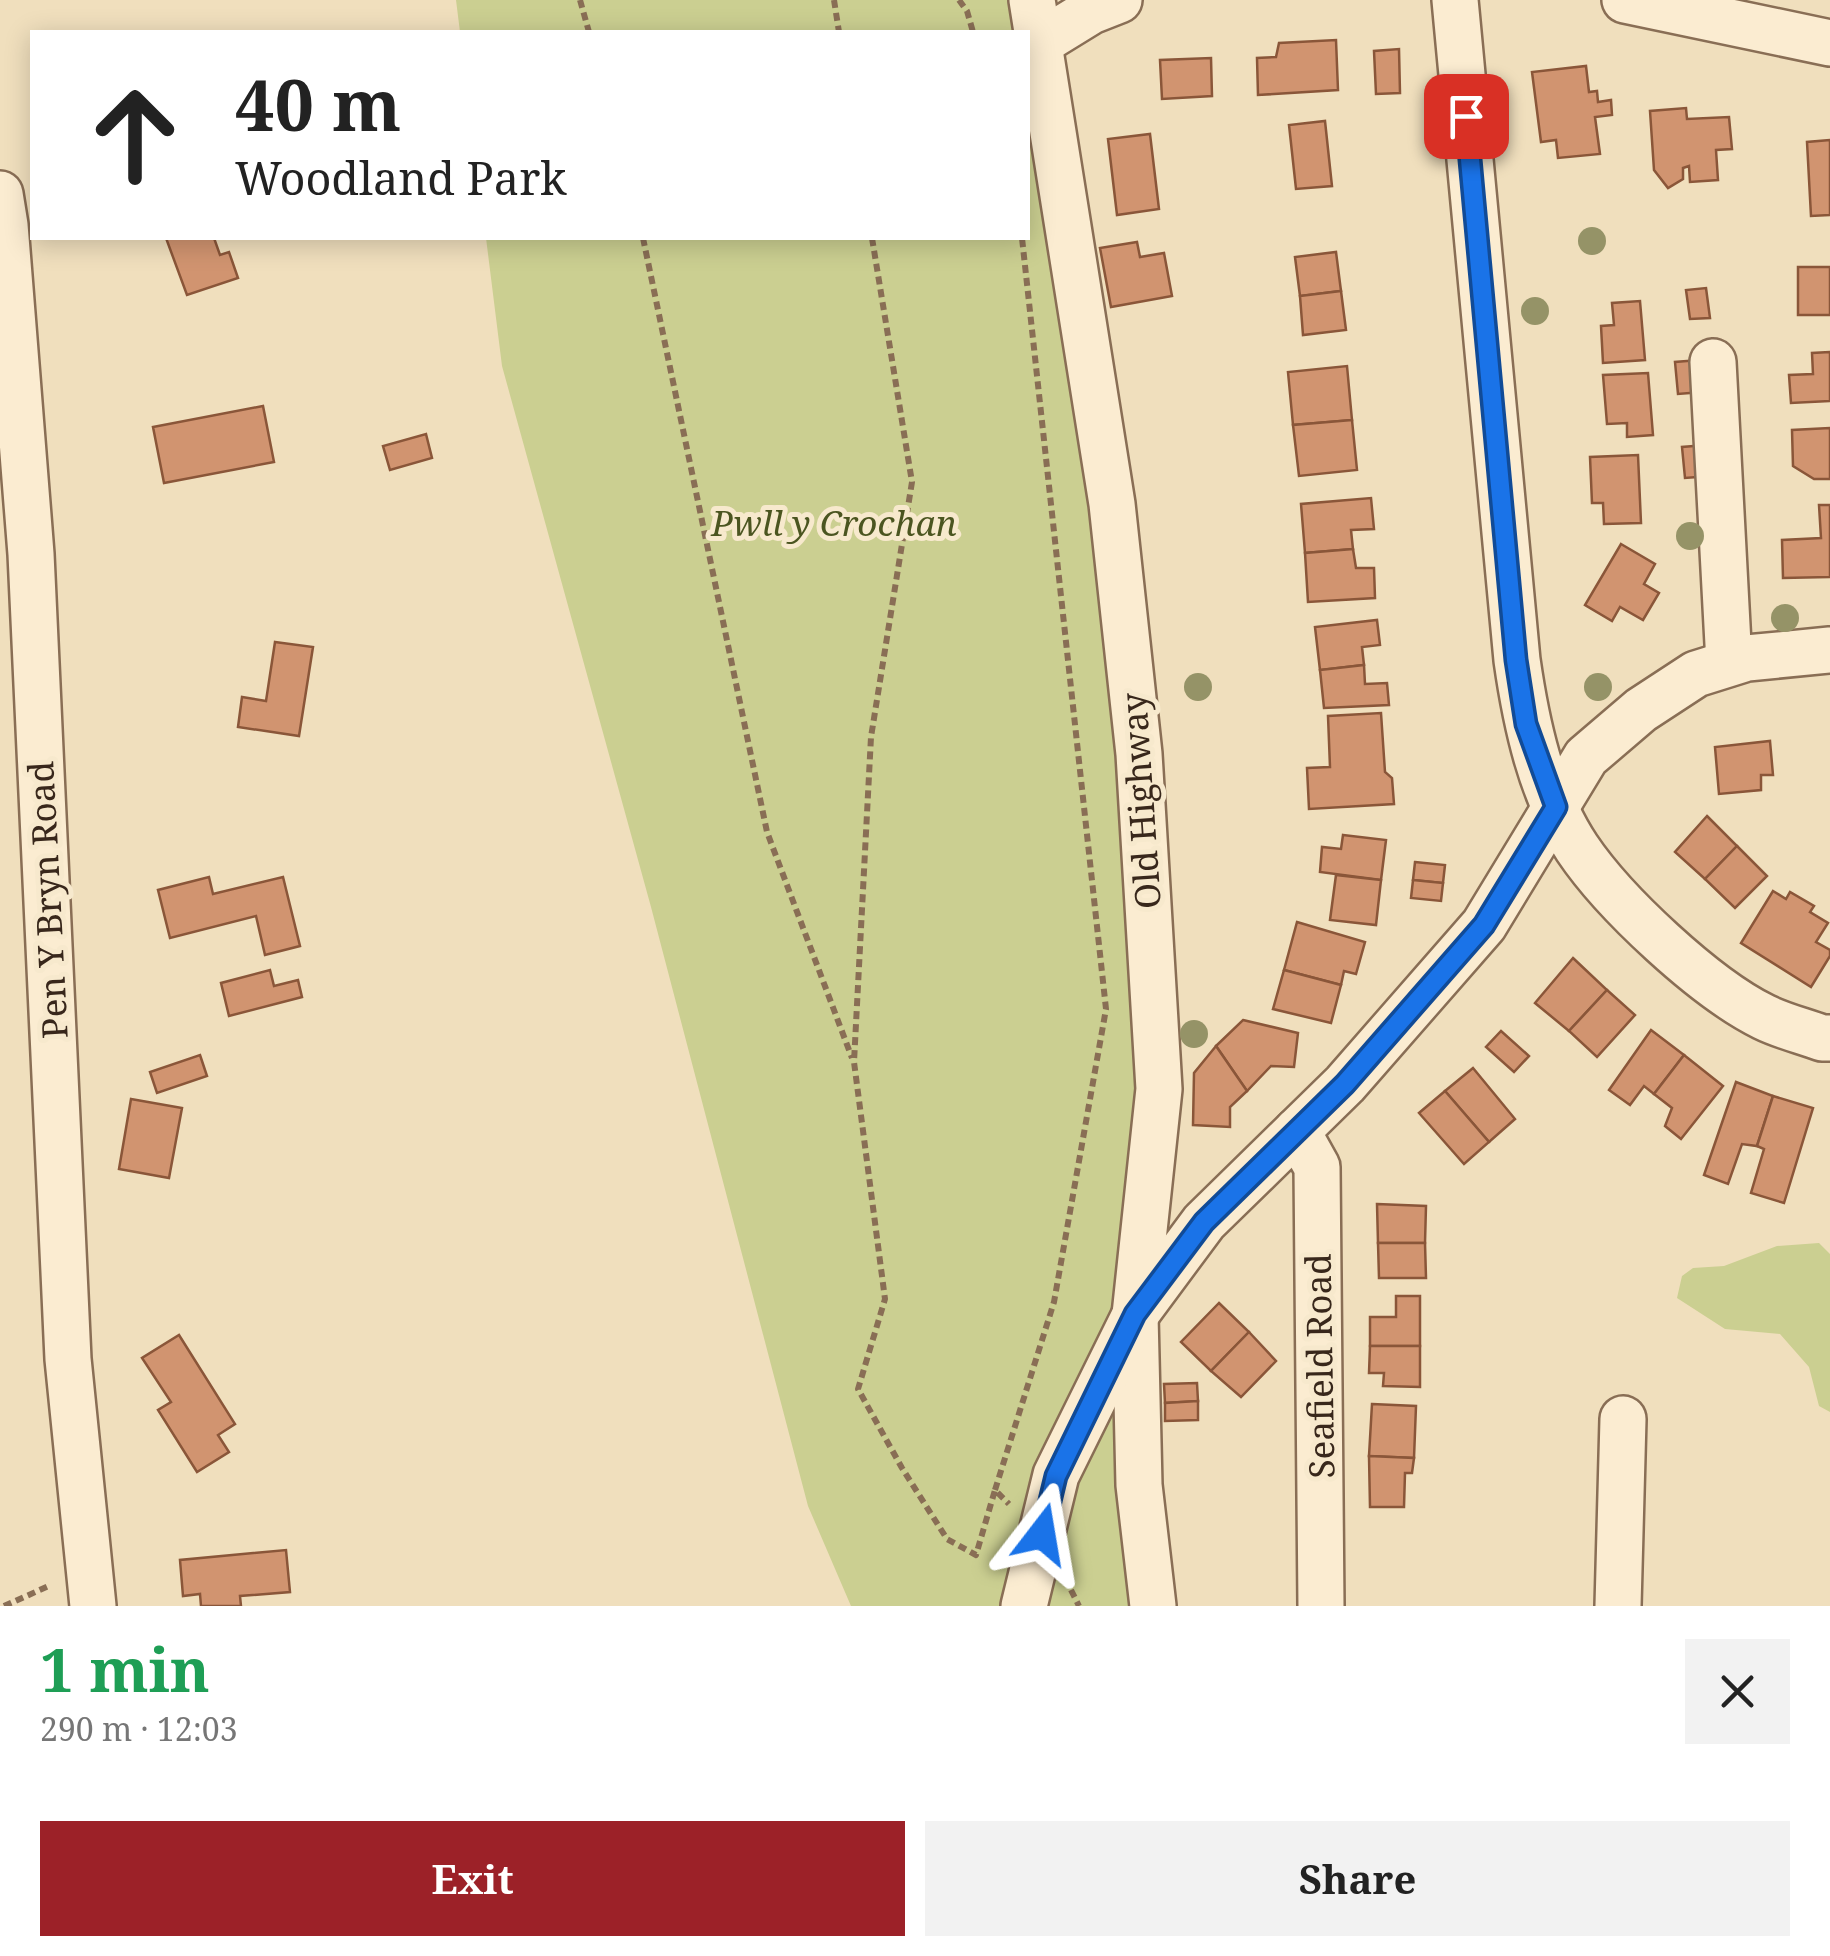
<!DOCTYPE html>
<meta charset="utf-8">
<style>
:root{--surface:#fff;--page:#f2f2f2;--text:#222;--muted:#767676;--accent:#9c2128}
body{margin:0;font-family:"Noto Serif",serif;background:var(--page);color:var(--text);height:100vh;display:flex;flex-direction:column;font-size:38px;white-space:nowrap}
*{box-sizing:border-box;margin:0}
p{font-size:32px;color:var(--muted)}
.icon{flex:none;width:55px;height:55px;fill:none;stroke:currentColor;stroke-width:2;stroke-linecap:round;stroke-linejoin:round}
.map{position:relative;height:1606px;overflow:hidden}
.side{display:flex;flex-direction:column;background:var(--surface);flex:1}
.side>*{flex:none}
.guide{position:absolute;left:30px;top:30px;width:1000px;height:210px;border-radius:0px;box-shadow:0 5px 25px #0003;background:#fff;color:var(--text);overflow:hidden}
.pin{position:absolute;display:grid;place-items:center;width:85px;height:85px;color:#fff;margin:-42px;border-radius:20px;box-shadow:0 5px 15px #0006}
.me{position:absolute;width:110px;margin:-55px;rotate:14deg;stroke-linejoin:round;filter:drop-shadow(0 0 8px #0008)}
.turn{display:flex;align-items:center;gap:35px;height:210px;padding:0 40px;font-size:45px}
.turn .icon{width:130px;height:130px;stroke-width:2.5}
.turn b{display:block;font-size:70px;line-height:85px}
.round{display:grid;place-items:center;flex:none;width:105px;height:105px;border-radius:0px;background:var(--page)}
.head{display:flex;align-items:center;justify-content:space-between;height:170px;padding:0 40px}
h1{font-size:60px;font-weight:700;line-height:75px;color:#1e9e55}
.primary-button{display:flex;gap:20px;margin-top:auto;padding:20px 40px}
.primary-button a{flex:1;height:115px;border-radius:0px;background:var(--accent);color:#fff;font-size:40px;font-weight:700;line-height:115px;text-align:center}
.primary-button a+a{background:var(--page);color:var(--text)}
.map>svg:first-child{display:block}
.green{fill:#cbcf91}
.building{fill:#d19470;stroke:#8a5639;stroke-width:2.5}
.lines{fill:none;stroke-linecap:round;stroke-linejoin:round}
.minor-casing{stroke:#896e55;stroke-width:50}
.path{stroke:#896e55;stroke-width:6;stroke-dasharray:8 5;stroke-linecap:butt}
.minor{stroke:#fbecd1;stroke-width:45}
.tree{fill:#959367}
.route-casing{stroke:#114b97;stroke-width:25}
.route{stroke:#1a73e8;stroke-width:18}
.labels{text-anchor:middle;dominant-baseline:central;stroke-width:10;stroke-linejoin:round;paint-order:stroke}
.park-label{font-size:35px;font-style:italic;fill:#4b5520;stroke:#f7e9cd}
.street-label{font-size:35px;fill:#38271b;stroke:#f7e9cd}
</style>
<div class="map">
<svg width="1830" height="1606" viewBox="0 0 1830 1606">
<rect width="100%" height="100%" fill="#f0dfbd"/>
<g class="green">
<path d="M456 0H1032L1139 754 1153 1606H851L808 1506 651 907 502 366 486 238H1028V32H460Z"/>
<path d="M1819 1243 1830 1254V1412L1819 1406 1809 1367 1780 1334 1725 1329 1677 1298 1682 1276 1693 1268 1724 1266 1777 1246Z"/>
</g>
<g class="building">
<path d="M1336 40 1338 90 1258 95 1257 58 1276 57 1279 43Z"/>
<path d="M1399 49 1400 93 1376 94 1374 51Z"/>
<path d="M1211 58 1212 96 1162 99 1160 60Z"/>
<path d="M1586 66 1589 92 1597 91 1598 102 1611 100 1612 115 1595 117 1600 154 1558 158 1556 140 1541 142 1532 72Z"/>
<path d="M1686 108 1687 119 1729 117 1732 149 1716 150 1718 180 1690 182 1689 166 1683 168V179L1668 188 1654 170 1650 111Z"/>
<path d="M1325 121 1332 186 1296 189 1289 125Z"/>
<path d="M1150 134 1159 209 1117 215 1108 139Z"/>
<path d="M1830 140V215L1811 216 1807 142Z"/>
<path d="M166 238H214L220 255 229 252 238 278 187 295Z"/>
<path d="M1137 242 1140 257 1164 253 1172 296 1111 307 1100 248Z"/>
<path d="M1336 252 1341 291 1300 296 1295 257Z"/>
<rect x="1798" y="267" width="32" height="48"/>
<path d="M1706 288 1710 318 1690 319 1686 290Z"/>
<path d="M1341 291 1346 330 1303 335 1300 296Z"/>
<path d="M1640 301 1645 360 1603 363 1601 326 1614 325 1612 303Z"/>
<path d="M1830 352V401L1791 403 1789 375 1813 374 1812 353Z"/>
<path d="M1699 360 1702 392 1678 394 1675 362Z"/>
<path d="M1347 366 1352 420 1293 425 1288 372Z"/>
<path d="M1648 373 1653 435 1627 437V423L1607 424 1603 375Z"/>
<path d="M263 406 274 462 164 483 153 427Z"/>
<path d="M1352 420 1357 470 1299 476 1293 425Z"/>
<path d="M1830 428V479H1814L1793 466 1792 430Z"/>
<path d="M426 434 432 458 390 470 383 446Z"/>
<path d="M1706 445 1710 476 1685 478 1682 447Z"/>
<path d="M1638 455 1641 523 1604 524 1603 503H1592L1590 457Z"/>
<path d="M1371 498 1374 529 1351 530 1353 549 1305 553 1301 504Z"/>
<path d="M1819 505H1830V577L1783 578 1782 540 1821 538Z"/>
<path d="M1621 544 1655 564 1644 584 1659 593 1643 620 1620 607 1612 621 1585 605Z"/>
<path d="M1353 549 1356 568H1374L1375 598 1308 602 1305 553Z"/>
<path d="M1377 620 1380 645 1362 647 1364 665 1320 670 1315 627Z"/>
<path d="M275 642 313 647 299 736 238 727 242 697 266 701Z"/>
<path d="M1364 665 1365 684 1387 683 1389 705 1324 708 1320 670Z"/>
<path d="M1381 713 1385 772 1392 778 1394 804 1309 809 1307 768 1330 767 1328 716Z"/>
<path d="M1770 741 1773 775H1761V790L1719 794 1715 747Z"/>
<path d="M1707 816 1737 846 1705 879 1675 852Z"/>
<path d="M1343 835 1386 840 1381 880 1320 872 1322 847 1341 849Z"/>
<path d="M1737 846 1767 876 1735 908 1705 879Z"/>
<path d="M1415 862 1445 865 1443 883 1413 880Z"/>
<path d="M1336 875 1381 880 1376 925 1330 920Z"/>
<path d="M209 877 213 894 283 877 300 946 265 955 256 916 170 938 158 890Z"/>
<path d="M1413 880 1443 883 1441 901 1411 898Z"/>
<path d="M1773 891 1786 899 1790 892 1814 906 1810 912 1828 923 1816 942 1830 950V956L1811 987 1741 943Z"/>
<path d="M1297 922 1365 942 1356 974 1344 971 1341 985 1284 970Z"/>
<path d="M1573 958 1607 990 1569 1031 1535 1003Z"/>
<path d="M270 970 274 986 298 980 302 997 229 1016 221 983Z"/>
<path d="M1284 970 1341 985 1331 1023 1273 1009Z"/>
<path d="M1607 990 1635 1015 1597 1057 1569 1031Z"/>
<path d="M1243 1020 1298 1033 1294 1067 1271 1066 1247 1091 1216 1046Z"/>
<path d="M1651 1030 1684 1055 1654 1094 1644 1086 1630 1105 1609 1090Z"/>
<path d="M1501 1031 1529 1056 1514 1072 1486 1047Z"/>
<path d="M1216 1046 1247 1091 1230 1107V1127L1193 1125 1194 1073Z"/>
<path d="M200 1055 207 1076 157 1093 150 1072Z"/>
<path d="M1684 1055 1723 1086 1681 1139 1665 1126 1672 1108 1654 1094Z"/>
<path d="M1473 1068 1515 1119 1489 1142 1445 1091Z"/>
<path d="M1736 1082 1773 1096 1757 1146 1742 1144 1728 1184 1704 1175Z"/>
<path d="M1445 1091 1489 1142 1464 1164 1419 1113Z"/>
<path d="M1773 1096 1813 1108 1784 1203 1751 1193 1764 1149 1757 1146Z"/>
<path d="M131 1099 182 1108 169 1178 119 1169Z"/>
<path d="M1377 1204 1426 1206 1425 1243H1378Z"/>
<path d="M1378 1243H1425L1426 1278H1379Z"/>
<path d="M1396 1296H1420V1346H1370V1317H1396Z"/>
<path d="M1219 1303 1249 1332 1211 1371 1181 1342Z"/>
<path d="M1249 1332 1276 1361 1241 1397 1211 1371Z"/>
<path d="M179 1335 235 1424 218 1435 229 1452 197 1472 158 1410 171 1402 142 1358Z"/>
<path d="M1370 1346H1420V1387L1383 1386 1384 1373H1369Z"/>
<path d="M1197 1383 1198 1401 1165 1403 1164 1384Z"/>
<path d="M1198 1401V1420L1165 1421V1403Z"/>
<path d="M1372 1404 1416 1406 1414 1458 1369 1456Z"/>
<path d="M1369 1456 1414 1458 1412 1473H1405L1404 1507H1370Z"/>
<path d="M286 1550 290 1592 240 1596 241 1606H201L200 1594 183 1596 180 1560Z"/>
</g>
<g class="lines">
<g class="minor-casing">
<g id="minor">
<path d="M1032 0 1112 504 1139 754 1159 1089 1135 1315 1139 1485 1153 1606"/>
<path d="M1455 0 1517 660C1526 723 1541 794 1577 848 1614 903 1705 988 1764 1017 1782 1026 1803 1031 1822 1038H1830"/>
<path d="M1625 0 1830 43"/>
<path d="M1039 43 1091 11 1119 0"/>
<path d="M0 194 5 225 31 554 68 1359 93 1606"/>
<path d="M1713 362 1729 663"/>
<path d="M1297 1131 1317 1167 1321 1606"/>
<path d="M1024 1606 1056 1475 1135 1315 1204 1222 1345 1084 1484 925 1586 757 1641 710 1696 674 1747 658 1830 650"/>
<path d="M1618 1606 1623 1419"/>
</g>
</g>
<g class="path">
<path d="M580 0 589 32"/>
<path d="M834 0 839 32"/>
<path d="M959 0 967 11 973 32"/>
<path d="M643 238 767 832 852 1058"/>
<path d="M872 238 912 482 871 737 854 1062 885 1299 858 1389 902 1468 947 1539 976 1555 995 1490 1009 1504"/>
<path d="M995 1490 1054 1302 1106 1009 1022 238"/>
<path d="M1071 1590 1079 1606"/>
<path d="M4 1606 51 1585"/>
</g>
<use href="#minor" class="minor"/>
</g>
<g class="tree">
<circle cx="1592" cy="241" r="14"/>
<circle cx="1535" cy="311" r="14"/>
<circle cx="1690" cy="536" r="14"/>
<circle cx="1785" cy="618" r="14"/>
<circle cx="1198" cy="687" r="14"/>
<circle cx="1598" cy="687" r="14"/>
<circle cx="1194" cy="1034" r="14"/>
</g>
<g class="lines">
<g class="route-casing">
<path id="route" d="M1042 1534 1056 1476 1135 1314 1204 1222 1345 1084 1484 925 1556 807 1526 724 1516 660 1466 116"/>
</g>
<use href="#route" class="route"/>
</g>
<g class="labels">
<g class="park-label">
<text x="834" y="522">Pwll y Crochan</text>
</g>
<g class="street-label">
<text transform="translate(1140 801) rotate(-94)">Old Highway</text>
<text transform="translate(47 900) rotate(-93)">Pen Y Bryn Road</text>
<text transform="translate(1319 1366) rotate(-91)">Seafield Road</text>
</g>
</g>
</svg>
<div class="pin" style="left:1466px;top:116px;background:#d93025"><svg class="icon" aria-label="arrive" viewBox="0 0 24 24"><path d="M6 21V4h12l-3 4 3 4H6"/></svg></div>
<svg class="me" style="left:1042px;top:1534px" viewBox="-20 -20 40 40"><path d="M0-17L14 15 0 8-14 15z" fill="#1a73e8" stroke="#fff" stroke-width="4"/></svg>
<div class="guide">
<div class="turn"><svg class="icon" aria-label="ahead" viewBox="0 0 24 24"><path d="M12 20V5M6 11l6-6 6 6"/></svg><div><b>40 m</b>Woodland Park</div></div>
</div>
</div>
<section class="side">
<div class="head"><div><h1>1 min</h1><p>290 m · 12:03</p></div><a class="round"><svg class="icon" aria-label="close" viewBox="0 0 24 24"><path d="M6 6l12 12M18 6L6 18"/></svg></a></div>
<div class="primary-button"><a>Exit</a><a>Share</a></div>
</section>
